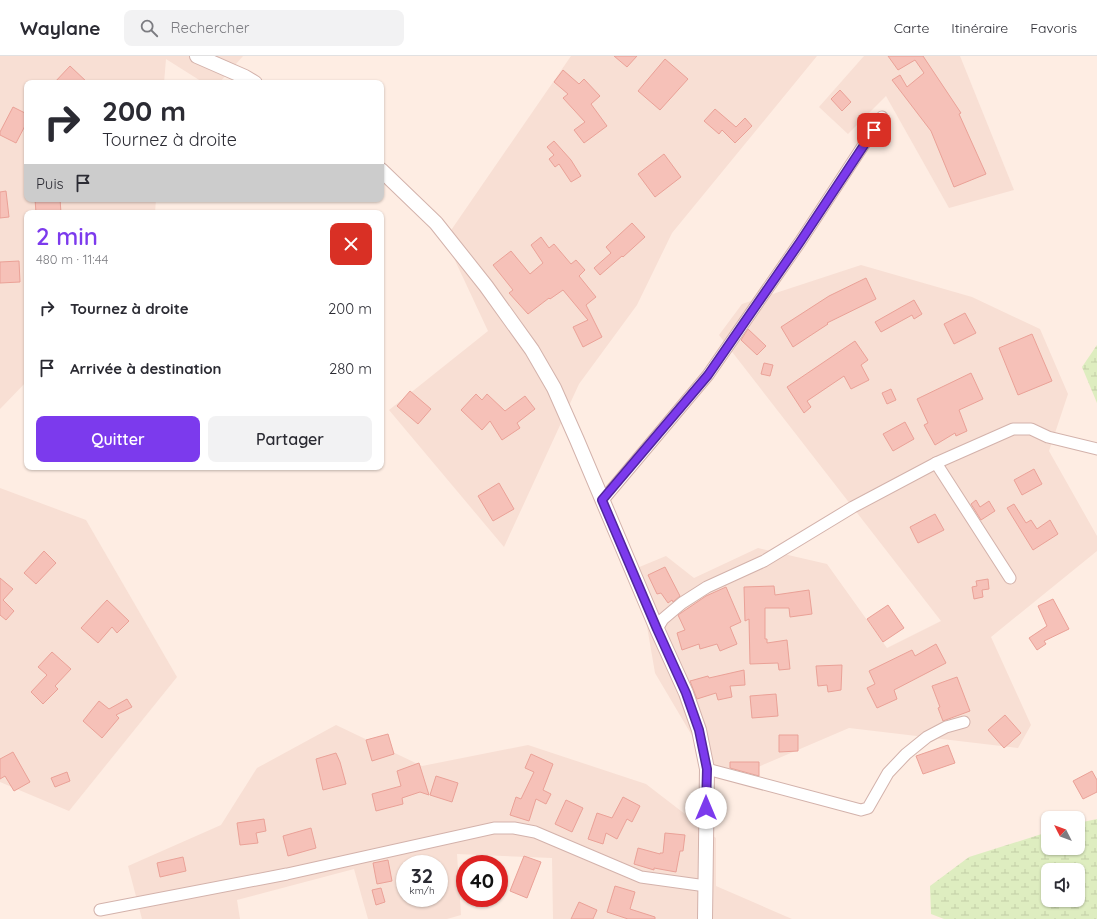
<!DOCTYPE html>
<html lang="fr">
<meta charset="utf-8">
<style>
:root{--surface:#fff;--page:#f2f2f3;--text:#2b2b33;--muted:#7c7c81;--line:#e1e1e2;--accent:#7c3aed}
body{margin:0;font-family:Quicksand,sans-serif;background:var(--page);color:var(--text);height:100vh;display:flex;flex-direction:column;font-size:15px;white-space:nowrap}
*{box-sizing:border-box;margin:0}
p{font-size:13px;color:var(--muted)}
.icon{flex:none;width:22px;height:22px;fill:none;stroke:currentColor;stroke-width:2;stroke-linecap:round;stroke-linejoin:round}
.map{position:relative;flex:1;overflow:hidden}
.drawer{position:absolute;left:24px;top:154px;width:360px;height:260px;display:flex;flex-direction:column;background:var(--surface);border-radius:8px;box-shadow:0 1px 3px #0004}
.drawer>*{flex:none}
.hud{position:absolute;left:24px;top:24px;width:360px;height:122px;border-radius:8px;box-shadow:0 1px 3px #0004;background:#fff;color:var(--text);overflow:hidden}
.needle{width:26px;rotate:312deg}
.tools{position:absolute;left:1041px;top:755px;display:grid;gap:8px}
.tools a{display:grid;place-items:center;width:44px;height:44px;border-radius:8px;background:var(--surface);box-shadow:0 1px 3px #0004;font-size:20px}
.speed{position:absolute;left:396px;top:799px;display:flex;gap:8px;font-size:20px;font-weight:700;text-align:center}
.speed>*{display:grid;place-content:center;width:52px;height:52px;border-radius:50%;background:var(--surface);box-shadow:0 1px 3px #0004;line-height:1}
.speed small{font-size:10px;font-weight:400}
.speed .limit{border:6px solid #d22;background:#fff;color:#111}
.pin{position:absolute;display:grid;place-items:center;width:34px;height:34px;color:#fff;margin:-17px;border-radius:8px;box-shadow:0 2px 6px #0006}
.me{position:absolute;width:44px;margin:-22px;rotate:0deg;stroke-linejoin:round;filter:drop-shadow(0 0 3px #0008)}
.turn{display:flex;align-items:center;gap:14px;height:84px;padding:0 12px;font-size:18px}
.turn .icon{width:52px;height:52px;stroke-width:2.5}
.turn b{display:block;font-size:28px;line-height:34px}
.then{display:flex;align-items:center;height:38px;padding:0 12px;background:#0003;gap:8px;font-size:15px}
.round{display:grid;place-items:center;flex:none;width:42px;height:42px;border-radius:8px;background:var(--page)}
.head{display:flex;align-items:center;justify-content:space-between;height:68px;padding:0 12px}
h1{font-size:24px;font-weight:600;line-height:30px;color:var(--accent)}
.action{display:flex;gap:8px;margin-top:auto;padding:8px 12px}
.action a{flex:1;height:46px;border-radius:8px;background:var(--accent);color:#fff;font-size:16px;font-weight:600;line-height:46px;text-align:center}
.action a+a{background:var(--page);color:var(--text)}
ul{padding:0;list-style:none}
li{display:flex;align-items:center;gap:12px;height:60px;padding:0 12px}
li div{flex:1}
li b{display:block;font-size:15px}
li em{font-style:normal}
header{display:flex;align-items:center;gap:24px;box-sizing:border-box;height:56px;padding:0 20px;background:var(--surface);border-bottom:1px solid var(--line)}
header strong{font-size:19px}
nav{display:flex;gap:22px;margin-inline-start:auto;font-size:14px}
.search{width:280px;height:36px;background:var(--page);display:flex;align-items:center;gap:10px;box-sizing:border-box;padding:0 14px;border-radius:8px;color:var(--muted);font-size:15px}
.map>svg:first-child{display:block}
.residential{fill:#f8dfd4;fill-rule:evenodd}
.wetland{fill:url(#wetland-marsh);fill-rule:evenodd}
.building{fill:#f6c1b8;stroke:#eaa197}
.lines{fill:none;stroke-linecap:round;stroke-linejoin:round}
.minor-casing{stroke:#d3b2ab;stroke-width:13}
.tertiary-casing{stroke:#d3b2ab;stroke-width:16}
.minor{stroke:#fff;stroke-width:11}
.tertiary{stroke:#fff;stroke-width:14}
.route-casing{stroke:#51269a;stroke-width:10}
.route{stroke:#7c3aed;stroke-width:7}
</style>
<header>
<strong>Waylane</strong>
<div class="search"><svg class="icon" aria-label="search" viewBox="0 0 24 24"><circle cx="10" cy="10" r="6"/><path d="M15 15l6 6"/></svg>Rechercher</div>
<nav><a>Carte</a><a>Itinéraire</a><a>Favoris</a></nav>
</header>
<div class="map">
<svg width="1097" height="863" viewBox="0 0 1097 863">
<defs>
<pattern id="wetland-marsh" width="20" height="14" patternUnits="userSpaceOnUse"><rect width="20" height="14" fill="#deedc0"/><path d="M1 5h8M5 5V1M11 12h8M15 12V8" fill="none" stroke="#c2cda6"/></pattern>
</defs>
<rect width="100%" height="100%" fill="#feede3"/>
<g class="residential">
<path d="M0 0H243L219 27H204L166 3 164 27H27V143H156L155 157H27V325L0 353Z"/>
<path d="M571 0H817L672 177 637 249 579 328 504 491 389 354 488 275 445 183Z"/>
<path d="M864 0H960L1014 134 949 152 886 40 848 78 819 51Z"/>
<path d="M861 209 972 241 1040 273 1068 338 1049 395 1097 480V495L991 581 1031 669 1018 692 849 672 744 717 710 710 655 617 637 512 666 500 694 522 758 492 827 508 887 592 941 565 719 279 742 248Z"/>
<path d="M0 432 86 464 177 621 69 755 0 726Z"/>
<path d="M336 669 422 710 528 689 646 728 716 782V830L792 863H553L552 802 457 798 461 859 447 863H368L354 813 237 844 240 863H142L128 810 221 769 257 712ZM405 808H439V842H405Z"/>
</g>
<g class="wetland">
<path d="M1097 289V347L1082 311Z"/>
<path d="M1097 763V863H944L931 858 930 830 969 801 1048 776V792H1078V767ZM1048 814H1078V844H1048Z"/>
</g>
<g class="building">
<path d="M614 0H637L627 11Z"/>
<path d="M888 0H923L961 57 959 58 986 118 954 131 931 75 892 24 900 19 907 31 924 17 915 4 898 14Z"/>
<path d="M665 3 688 23 660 54 638 35Z"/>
<path d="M70 10 88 27H54Z"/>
<path d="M563 14 579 28 584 23 600 40 591 48 607 70 584 87 574 74 585 66 563 42 568 38 554 26Z"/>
<path d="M840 34 851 46 842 55 831 43Z"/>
<path d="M13 51 27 58V66L16 87 0 79V76Z"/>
<path d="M715 53 736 71 745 62 752 70 735 87 722 74 719 78 704 65Z"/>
<path d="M554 85 571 104 581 120 571 126 559 108 555 111 549 103 554 99 547 91Z"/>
<path d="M664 98 681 121 655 141 638 118Z"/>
<path d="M6 135 9 161 0 162V136Z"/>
<path d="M35 143H60L61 157H36Z"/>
<path d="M632 167 645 181 623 201 622 200 600 219 594 212 611 197 606 191Z"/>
<path d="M541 181 549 192 554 188 571 208 576 204 585 214 579 220 596 241 586 249 602 281 583 291 573 271 588 264 563 234 550 243 549 242 528 258 509 237 513 234 493 209 511 195 530 218 543 207 531 189Z"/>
<path d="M19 205 20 226 0 227V206Z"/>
<path d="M866 222 876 243 827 267 828 268 793 291 781 271 829 240Z"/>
<path d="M914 244 922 258 914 263 912 259 881 276 875 266Z"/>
<path d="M965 257 976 277 954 288 944 268Z"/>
<path d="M748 273 766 290 757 299 741 284Z"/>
<path d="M1032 278 1052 325 1018 339 999 292Z"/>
<path d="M855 285 868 304 861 309 869 324 851 333 844 320 807 345 811 351 804 357 787 331Z"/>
<path d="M764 307 773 309 770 320 761 318Z"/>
<path d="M971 317 983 343 959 354 967 375 956 380 955 377 935 389 924 369 928 367 917 343Z"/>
<path d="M891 333 896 344 887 348 882 337Z"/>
<path d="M410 335 431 353 418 368 397 350Z"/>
<path d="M476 338 482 344 487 338 505 355 525 340 535 353 517 367 520 372 502 384 490 365 482 374 461 354Z"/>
<path d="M905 366 914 383 893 395 883 378Z"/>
<path d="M1034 413 1042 428 1022 439 1014 424Z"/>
<path d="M499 427 514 453 493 465 478 440Z"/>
<path d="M976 444 980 451 989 445 995 455 981 464 971 448Z"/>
<path d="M1014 448 1026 467 1031 464 1037 473 1050 464 1058 478 1033 494 1007 452Z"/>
<path d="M935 458 944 474 918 487 910 471Z"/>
<path d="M44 495 56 507 36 528 24 517Z"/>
<path d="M665 511 680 540 673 546 672 544 668 547 661 537 657 538 648 519Z"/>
<path d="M0 522 13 533 3 544 14 555 6 564 0 559Z"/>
<path d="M988 523 989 533 982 534 983 541 974 543 972 531 977 530 976 525Z"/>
<path d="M774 530 775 539 809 534 812 558 790 561 789 552H765V583H767V587L787 584 790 613 779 614 778 607 750 608 749 563 745 565 744 531Z"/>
<path d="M726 531 741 566 730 571 737 588 720 595 717 588 700 593 699 588 682 594 677 577 685 574 678 559 706 540Z"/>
<path d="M1053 543 1069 573 1044 585 1046 588 1037 594 1029 582 1047 570 1038 550Z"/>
<path d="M107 544 129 565 117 577 112 571 98 587 81 572Z"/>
<path d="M888 549 904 572 883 586 867 563Z"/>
<path d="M936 588 946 607 894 634 897 643 877 652 867 632 875 628 869 615 912 594 915 600Z"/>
<path d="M52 596 71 613 55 630 58 633 43 648 31 636 47 619 38 611Z"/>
<path d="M842 609 841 634 828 636 827 629 818 630 816 610Z"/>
<path d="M744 614 745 629 730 630 732 641 718 644 716 637 697 643 690 625 708 620 709 622Z"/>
<path d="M957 621 970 655 943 665 938 652 940 651 932 630Z"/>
<path d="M776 638 778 660 752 662 750 640Z"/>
<path d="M127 643 132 651 116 659 119 662 102 682 83 665 99 645 109 653Z"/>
<path d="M1005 659 1021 677 1004 692 988 674Z"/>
<path d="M388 678 394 698 372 705 366 684Z"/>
<path d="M779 679H798V695L779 696Z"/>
<path d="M948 689 955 707 923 718 916 700Z"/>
<path d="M13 696 30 726 14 735 5 720 0 723V703Z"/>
<path d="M336 697 340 706 346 728 323 734 316 703Z"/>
<path d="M531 698 553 708 543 734 551 738 546 748 536 743 529 765 510 759 516 741 521 743 534 716 525 712Z"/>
<path d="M730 706H759V720L730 712Z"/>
<path d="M419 707 429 739 420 736 402 742 403 748 376 755 372 738 401 730 397 715Z"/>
<path d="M1092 715 1097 724V736L1083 743 1073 725Z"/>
<path d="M67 716 70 725 55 731 51 722Z"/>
<path d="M436 720 458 727 452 746 430 739Z"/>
<path d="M623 741 640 750 632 766 627 763 617 783 606 777 603 788 588 783 597 757 612 762Z"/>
<path d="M566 744 583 752 572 776 555 768Z"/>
<path d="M264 763 266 775 256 777 258 787 240 789 237 767Z"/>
<path d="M311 772 316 792 288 800 283 780Z"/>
<path d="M665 777 685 779 683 795H680L676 816 654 812V814L634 808 638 792 660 798V797H663Z"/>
<path d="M524 800 541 806 527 842 510 835Z"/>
<path d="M183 801 186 815 160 821 157 807Z"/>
<path d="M388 804 392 825 377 828 373 807Z"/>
<path d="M615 830 635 836 630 853 655 861V863H628L607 856Z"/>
<path d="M381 832 385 846 376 849 372 834Z"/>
<path d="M579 846 597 854 593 863H571Z"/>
</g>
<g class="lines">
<g class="minor-casing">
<g id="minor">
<path d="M936 407 1010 522"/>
<path d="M603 444 708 319 800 186 882 61"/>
<path d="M657 573 663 563 682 547 707 531 764 505 853 451 936 407 1013 373H1031L1048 381 1097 393"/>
<path d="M707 713 861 754 868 752 888 717 906 698 927 681 946 671 964 666"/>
<path d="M100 854 287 818 494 772H514L535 776 641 821 706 830"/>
</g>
</g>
<g class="tertiary-casing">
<g id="tertiary">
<path d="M197 0 245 21 255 27"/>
<path d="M381 114 436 167 486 230 532 294 554 332 577 384 657 573 686 637 699 674 707 713 705 863"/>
</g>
</g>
<use href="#minor" class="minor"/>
<use href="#tertiary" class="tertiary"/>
</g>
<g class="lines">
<g class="route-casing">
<path id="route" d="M706 752 707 713 699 674 686 637 657 573 602 444 708 319 800 186 874 74"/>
</g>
<use href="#route" class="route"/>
</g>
</svg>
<div class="tools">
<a><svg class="needle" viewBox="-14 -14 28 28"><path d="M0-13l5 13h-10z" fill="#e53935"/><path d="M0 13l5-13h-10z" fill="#7c7c81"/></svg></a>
<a><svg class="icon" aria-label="sound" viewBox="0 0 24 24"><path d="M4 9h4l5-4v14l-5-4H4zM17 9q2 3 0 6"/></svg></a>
</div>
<div class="speed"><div>32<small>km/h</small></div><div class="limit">40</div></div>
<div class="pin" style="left:874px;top:74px;background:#d93025"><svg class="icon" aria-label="arrive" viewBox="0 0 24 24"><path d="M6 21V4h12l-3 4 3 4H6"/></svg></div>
<svg class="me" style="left:706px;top:752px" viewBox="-20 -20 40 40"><circle r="19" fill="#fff"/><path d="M0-13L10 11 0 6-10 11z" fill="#7c3aed"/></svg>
<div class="hud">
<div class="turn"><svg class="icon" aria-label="right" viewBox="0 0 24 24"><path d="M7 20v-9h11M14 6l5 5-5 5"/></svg><div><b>200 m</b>Tournez à droite</div></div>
<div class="then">Puis<svg class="icon" aria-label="arrive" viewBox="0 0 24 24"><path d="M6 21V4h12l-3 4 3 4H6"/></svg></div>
</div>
<section class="drawer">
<div class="head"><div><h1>2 min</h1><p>480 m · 11:44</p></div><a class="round" style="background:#d93025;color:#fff"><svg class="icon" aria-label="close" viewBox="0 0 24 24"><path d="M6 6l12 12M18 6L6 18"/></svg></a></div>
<ul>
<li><svg class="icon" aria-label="right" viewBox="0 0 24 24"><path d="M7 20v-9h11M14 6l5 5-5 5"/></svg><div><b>Tournez à droite</b></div><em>200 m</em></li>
<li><svg class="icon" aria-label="arrive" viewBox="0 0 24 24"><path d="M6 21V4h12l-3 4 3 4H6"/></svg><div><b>Arrivée à destination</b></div><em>280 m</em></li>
</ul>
<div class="action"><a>Quitter</a><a>Partager</a></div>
</section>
</div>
